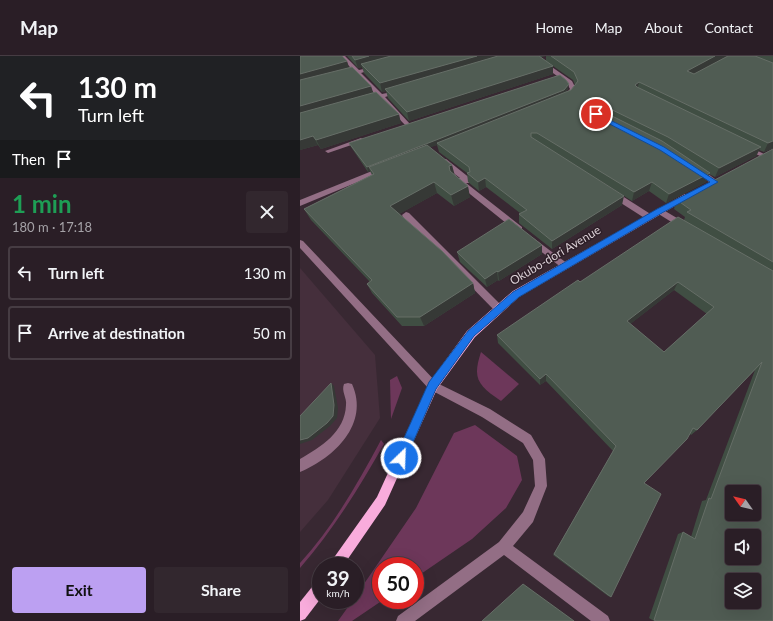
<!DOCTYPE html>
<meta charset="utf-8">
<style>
:root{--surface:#2a1e26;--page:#32272e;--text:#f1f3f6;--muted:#a5a2a7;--line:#463c43;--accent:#bca0f2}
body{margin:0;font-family:Lato,sans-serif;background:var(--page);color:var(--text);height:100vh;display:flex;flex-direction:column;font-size:15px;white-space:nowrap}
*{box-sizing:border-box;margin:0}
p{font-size:13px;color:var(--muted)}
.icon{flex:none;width:22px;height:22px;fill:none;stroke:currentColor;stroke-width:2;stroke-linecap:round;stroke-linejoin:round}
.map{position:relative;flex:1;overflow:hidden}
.side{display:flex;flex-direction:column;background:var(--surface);width:300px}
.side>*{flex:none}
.guide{background:#202124;color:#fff;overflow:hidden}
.needle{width:26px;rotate:304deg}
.controls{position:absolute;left:425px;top:429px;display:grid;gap:8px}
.controls a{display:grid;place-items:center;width:36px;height:36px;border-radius:4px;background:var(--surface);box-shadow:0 4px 16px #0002,0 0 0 1px var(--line);font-size:20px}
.speed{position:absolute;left:12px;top:501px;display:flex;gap:8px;font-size:20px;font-weight:700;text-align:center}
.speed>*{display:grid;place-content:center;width:52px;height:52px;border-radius:50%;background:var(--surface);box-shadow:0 4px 16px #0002,0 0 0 1px var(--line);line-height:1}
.speed small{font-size:10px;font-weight:400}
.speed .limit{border:6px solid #d22;background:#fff;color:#111}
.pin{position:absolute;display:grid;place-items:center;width:34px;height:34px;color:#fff;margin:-17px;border:2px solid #fff;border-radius:50%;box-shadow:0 1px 4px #0007}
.me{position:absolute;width:44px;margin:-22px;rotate:24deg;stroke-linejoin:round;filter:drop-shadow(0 0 3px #0008)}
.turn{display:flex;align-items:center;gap:14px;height:84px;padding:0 12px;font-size:18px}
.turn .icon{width:52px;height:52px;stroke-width:2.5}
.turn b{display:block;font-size:28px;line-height:34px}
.then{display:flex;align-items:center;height:38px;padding:0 12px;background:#0003;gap:8px;font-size:15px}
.round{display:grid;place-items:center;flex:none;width:42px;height:42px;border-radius:4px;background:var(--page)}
.head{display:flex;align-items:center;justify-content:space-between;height:68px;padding:0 12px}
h1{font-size:24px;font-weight:700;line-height:30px;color:#1e9e55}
.primary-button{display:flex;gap:8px;margin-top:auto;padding:8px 12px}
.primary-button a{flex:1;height:46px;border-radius:4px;background:var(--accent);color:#111;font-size:16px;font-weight:700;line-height:46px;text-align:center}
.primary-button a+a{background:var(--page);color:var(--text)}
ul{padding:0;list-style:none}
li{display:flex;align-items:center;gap:12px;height:54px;margin:0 8px 6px;padding:0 4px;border:2px solid var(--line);border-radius:4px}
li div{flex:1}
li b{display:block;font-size:15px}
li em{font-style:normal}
header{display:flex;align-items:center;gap:24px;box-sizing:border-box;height:56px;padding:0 20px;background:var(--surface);border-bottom:1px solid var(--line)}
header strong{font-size:19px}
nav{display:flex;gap:22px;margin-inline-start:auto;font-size:14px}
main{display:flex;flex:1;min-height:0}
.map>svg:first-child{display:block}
.built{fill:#452f3c}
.green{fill:#6d375a}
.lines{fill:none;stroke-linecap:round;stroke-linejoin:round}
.minor{fill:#936e85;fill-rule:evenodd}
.major{fill:#f9acdc;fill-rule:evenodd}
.wall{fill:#404e43;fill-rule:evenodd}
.shaded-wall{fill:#363936}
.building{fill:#505c53;stroke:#666e67;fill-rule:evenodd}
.route{fill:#1a73e8;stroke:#114b97}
.labels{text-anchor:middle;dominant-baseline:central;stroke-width:3;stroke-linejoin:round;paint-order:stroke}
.street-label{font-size:12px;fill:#dacfd5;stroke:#2e1f28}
</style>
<header>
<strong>Map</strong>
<nav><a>Home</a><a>Map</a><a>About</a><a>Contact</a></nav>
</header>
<main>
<section class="side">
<div class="guide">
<div class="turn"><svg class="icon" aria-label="left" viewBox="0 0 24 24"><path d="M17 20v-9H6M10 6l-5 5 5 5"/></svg><div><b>130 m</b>Turn left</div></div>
<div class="then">Then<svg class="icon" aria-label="arrive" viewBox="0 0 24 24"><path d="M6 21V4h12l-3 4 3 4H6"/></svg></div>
</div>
<div class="head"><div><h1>1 min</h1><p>180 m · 17:18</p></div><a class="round"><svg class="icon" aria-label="close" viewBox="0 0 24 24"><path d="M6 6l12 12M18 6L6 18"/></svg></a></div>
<ul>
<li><svg class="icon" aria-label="left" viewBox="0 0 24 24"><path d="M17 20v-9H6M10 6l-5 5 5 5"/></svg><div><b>Turn left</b></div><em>130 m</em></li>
<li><svg class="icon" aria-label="arrive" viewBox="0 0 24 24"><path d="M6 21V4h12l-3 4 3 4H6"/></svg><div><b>Arrive at destination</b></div><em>50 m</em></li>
</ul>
<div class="primary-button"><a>Exit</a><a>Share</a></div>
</section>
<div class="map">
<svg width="473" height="565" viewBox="0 0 473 565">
<rect width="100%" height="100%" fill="#382832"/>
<path class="built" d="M0 212 75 299 80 362 28 444 0 476Z"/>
<g class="green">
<path d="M181 296 219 328 201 345C178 329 172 323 181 296Z"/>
<path d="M97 320 102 332 91 363 90 324Z"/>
<path d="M175 369 217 400 222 424 206 452 172 483 115 522V510H81V544H83L52 565H38L53 544H55V541L116 452 154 377Z"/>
<path d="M81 384 84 388C59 432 33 474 0 512V507C33 471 58 427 81 384Z"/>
</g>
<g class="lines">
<g class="minor">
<path d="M39 0H45L59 14 77 10V12L61 17 82 38 102 34V36L85 41 110 68V70H106L80 43 67 45V43L77 40 56 18 42 21V19L54 15Z"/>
<path d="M229 0H236L272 25 276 33 267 43 262 42 270 33 267 27Z"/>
<path d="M61 82 64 84 63 85 28 97 25 95Z"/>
<path d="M444 90H448L468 100 462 101 444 92Z"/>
<path d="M140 103H146L171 123V127H166L222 171V175H216L155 126V122H160L140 107Z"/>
<path d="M82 111H88L89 113 0 150V144Z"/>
<path d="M394 112H400L419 126 418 128H412L394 116Z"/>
<path d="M310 136H316L352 159V163H346L310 140Z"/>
<path d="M360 152 387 168V172H381L357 157V153Z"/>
<path d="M106 156 109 157 202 250 204 253 202 256H196L103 161 102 159Z"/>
<path d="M232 181 268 208 269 210 268 212H262L229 186 228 184Z"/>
<path d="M0 184 3 185 137 327 190 353 231 379 245 403 247 430 233 466 213 490 308 560 310 565H291L204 499 115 565H96L98 560 199 486 223 456 235 430 233 404 223 387 182 361 129 333 0 192Z"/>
<path d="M48 327 52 328C70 368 34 402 0 416V403C21 391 45 376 46 349 47 342 41 335 44 328Z"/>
</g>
<g class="major">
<path d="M385 138H391L392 140 219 241 175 281 137 333 85 449 43 510H28L77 441 129 327 167 275 213 235Z"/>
<path d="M21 524V542L5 563 0 565V546L16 526Z"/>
</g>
</g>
<g class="wall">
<path d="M47 0H427L415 7 428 0H473V92L464 96 459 94 456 100 415 121 409 118 406 126 366 147 349 135 332 145 299 124 322 149 252 193 219 167V158L220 157 186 131 179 135 168 126 167 117 139 96 137 89 130 91 155 119 170 141 154 150 137 137 99 158 173 227 175 237 124 270H102L72 237 67 228 70 226 11 164 4 153 72 119 70 115 68 116 51 91 49 87 268 33 266 36 271 34 275 29 273 24 253 10V18L109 65 88 42 86 35 82 36 64 17 62 11 58 12ZM246 0V5L241 1Z"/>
<path d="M49 12 73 36 101 67 21 93 18 89 0 94Z"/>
<path d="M473 93V565H354L349 562 378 478 383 476 391 481 402 445 406 444 455 314 397 374 391 379 390 378 344 427 311 541 308 540 253 499 313 395 246 325 240 329 198 287 197 279 280 226 384 164 385 161 374 153 377 144ZM374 234 407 258 364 296 330 268Z"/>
<path d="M157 196 242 198 199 225 198 224 187 231 160 206Z"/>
</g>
<g class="shaded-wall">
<path d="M69 0H104L61 8 62 11 58 12 55 4Z"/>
<path d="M177 0H208L85 33 86 35 82 36 80 27Z"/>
<path d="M415 0H427L385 24 387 15Z"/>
<path d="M47 5 50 14 0 27V18Z"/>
<path d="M253 10V18L109 65 107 56Z"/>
<path d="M339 26 337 35 335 29Z"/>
<path d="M269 28 268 33 264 39 137 87V89L71 114 69 111 70 115 68 116 67 111Z"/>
<path d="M71 30 74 39 0 60V50Z"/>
<path d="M296 46 295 55 293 49Z"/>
<path d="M99 58 101 67 21 93 16 84Z"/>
<path d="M13 80 18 89 0 94V84Z"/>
<path d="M473 85V92L464 96 468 87Z"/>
<path d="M461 91 456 100 415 121 419 112Z"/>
<path d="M152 109 155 120 150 115 149 110Z"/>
<path d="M410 117 406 126 366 147 369 138Z"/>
<path d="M185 122 186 131 179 135 178 126Z"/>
<path d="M134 126 137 137 94 161 90 150Z"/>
<path d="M352 126 349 135 332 145 334 136Z"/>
<path d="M168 130 170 141 154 150 151 139Z"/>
<path d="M324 140 322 149 252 193V185Z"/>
<path d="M242 189V198L199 225 198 216Z"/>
<path d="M197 215 198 224 187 231 185 223Z"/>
<path d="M378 226 374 234 324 273 327 265Z"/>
<path d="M173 227 175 237 124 270 120 261Z"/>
<path d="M246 318V325L240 329V323Z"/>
<path d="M31 327 34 330 38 352 37 362 30 370 12 384 0 388V384Z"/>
<path d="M223 528H224L275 565H274Z"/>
</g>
<g class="building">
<path d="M0 0H42L47 5 0 18Z"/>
<path d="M52 0H69L55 4Z"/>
<path d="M91 0H177L80 27 61 8Z"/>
<path d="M198 0H239L253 10 107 56 85 33Z"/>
<path d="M251 0H415L387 15 394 18 428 0H455L473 7V85L468 87 339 26 335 29 337 31 461 91 419 112 368 81 296 46 293 49 294 51 362 85 410 117 369 138 352 126 334 136 237 77H231V81L324 140 252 185 219 158 227 154 185 122 178 126 167 117 170 116 169 111 137 87 271 34 278 25 274 16Z"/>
<path d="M52 11 71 30 0 50V24Z"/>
<path d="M260 19 266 24 269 28 264 34 67 111 49 87Z"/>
<path d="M76 36 99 58 16 84 13 80 0 84V57Z"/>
<path d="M127 89 152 109 149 110 150 115 168 130 151 139 134 126 90 150 142 195 173 227 120 261H97L67 228 72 224 4 153 74 118 69 111Z"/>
<path d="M473 93V206L387 156 391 154 377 144Z"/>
<path d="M378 161 473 215V565H356L354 564 383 476 395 483 409 442 411 443 462 306 397 374 393 372 387 383 344 427 361 438 311 541 254 498 316 390 246 318 240 323 197 279 278 224 280 226ZM378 226 414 251 364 296 327 265ZM432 436H454V458H432ZM432 480H454V502H432ZM432 524H454V546H432Z"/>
<path d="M209 163 242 189 198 216 197 215 185 223 157 196Z"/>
<path d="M31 327 34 349 33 360 27 367 8 382 0 384V360Z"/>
<path d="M223 528 274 565H182Z"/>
</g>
<path class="route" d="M296 57 364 91 418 126 362 157 219 241 174 280 136 333 105 405 101 407 97 405 95 402 129 326 168 275 213 236 357 153 410 126 360 94 294 60Z"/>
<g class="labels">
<g class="street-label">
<text transform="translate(255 199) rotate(-31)">Okubo-dori Avenue</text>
</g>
</g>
</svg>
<div class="controls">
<a><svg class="needle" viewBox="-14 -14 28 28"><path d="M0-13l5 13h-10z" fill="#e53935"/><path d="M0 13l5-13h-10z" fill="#a5a2a7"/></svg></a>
<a><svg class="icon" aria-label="sound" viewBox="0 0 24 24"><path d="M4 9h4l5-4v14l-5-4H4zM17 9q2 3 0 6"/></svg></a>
<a><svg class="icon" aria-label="layers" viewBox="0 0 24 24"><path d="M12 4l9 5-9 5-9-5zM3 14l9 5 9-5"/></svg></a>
</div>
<div class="speed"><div>39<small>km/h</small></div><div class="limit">50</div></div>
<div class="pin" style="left:296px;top:58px;background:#d93025"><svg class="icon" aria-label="arrive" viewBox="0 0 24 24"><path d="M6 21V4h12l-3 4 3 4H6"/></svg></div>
<svg class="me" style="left:101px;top:402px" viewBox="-20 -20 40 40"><circle r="17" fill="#1a73e8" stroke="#fff" stroke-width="3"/><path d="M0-11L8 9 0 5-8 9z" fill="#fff"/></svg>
</div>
</main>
